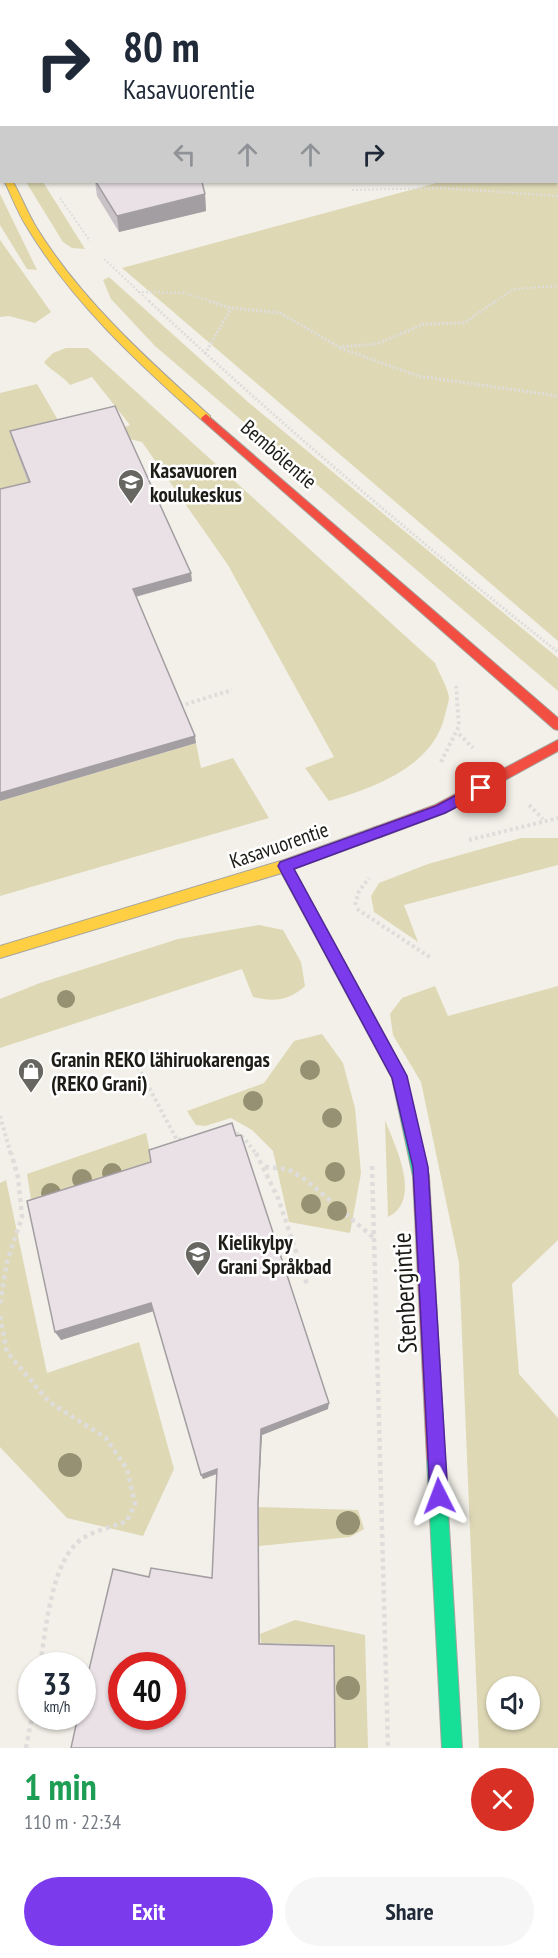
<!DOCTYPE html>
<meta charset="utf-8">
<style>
:root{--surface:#fff;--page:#f6f6f7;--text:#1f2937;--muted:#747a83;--accent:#7c3aed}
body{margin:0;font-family:"PT Sans Narrow",sans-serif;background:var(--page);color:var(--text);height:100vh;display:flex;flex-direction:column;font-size:22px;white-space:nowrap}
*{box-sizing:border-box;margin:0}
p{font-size:20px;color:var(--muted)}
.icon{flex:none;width:33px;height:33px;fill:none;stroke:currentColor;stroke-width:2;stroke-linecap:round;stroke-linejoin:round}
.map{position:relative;height:1748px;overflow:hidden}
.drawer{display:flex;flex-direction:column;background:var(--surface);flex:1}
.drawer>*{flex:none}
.banner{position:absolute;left:0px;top:0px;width:558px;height:183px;box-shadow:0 2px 4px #0004;background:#fff;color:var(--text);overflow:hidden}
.buttons{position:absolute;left:486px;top:1676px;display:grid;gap:12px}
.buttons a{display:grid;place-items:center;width:54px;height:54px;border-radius:50%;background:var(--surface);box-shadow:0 2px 4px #0004;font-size:30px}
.speed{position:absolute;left:18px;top:1652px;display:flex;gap:12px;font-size:30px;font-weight:700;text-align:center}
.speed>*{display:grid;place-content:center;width:78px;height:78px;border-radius:50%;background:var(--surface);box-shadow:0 2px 4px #0004;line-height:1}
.speed small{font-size:15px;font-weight:400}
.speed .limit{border:9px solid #d22;background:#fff;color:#111}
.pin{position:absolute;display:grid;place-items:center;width:51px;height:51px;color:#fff;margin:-26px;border-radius:12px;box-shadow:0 3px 9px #0006}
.me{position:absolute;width:66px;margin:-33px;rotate:357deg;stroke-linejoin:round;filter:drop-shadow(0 0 4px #0008)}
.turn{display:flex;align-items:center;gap:21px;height:126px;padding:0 24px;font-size:27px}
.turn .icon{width:78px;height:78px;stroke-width:2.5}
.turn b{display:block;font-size:42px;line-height:51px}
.lanes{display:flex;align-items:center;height:57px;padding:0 24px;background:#0003;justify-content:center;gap:30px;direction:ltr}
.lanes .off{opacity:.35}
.round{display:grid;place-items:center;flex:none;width:63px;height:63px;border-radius:32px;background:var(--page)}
.summary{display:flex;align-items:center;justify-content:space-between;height:102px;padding:0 24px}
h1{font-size:36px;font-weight:700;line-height:45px;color:#1e9e55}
.cta{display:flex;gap:12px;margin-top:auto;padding:12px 24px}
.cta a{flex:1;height:69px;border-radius:36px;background:var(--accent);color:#fff;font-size:24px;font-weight:700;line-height:69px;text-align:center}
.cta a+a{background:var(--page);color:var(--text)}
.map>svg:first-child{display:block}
.green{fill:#ded8b5;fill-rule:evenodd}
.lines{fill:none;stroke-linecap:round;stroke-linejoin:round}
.stream{fill:#bbb387;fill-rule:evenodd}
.lane-casing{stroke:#a6a49e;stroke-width:3}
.fast-casing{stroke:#a6a49e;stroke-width:2}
.slow-casing{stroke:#a6a49e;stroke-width:2}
.jam-casing{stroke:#a6a49e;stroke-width:2}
.path-far3{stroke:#dedddb;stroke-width:2;stroke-dasharray:2 2;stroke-linecap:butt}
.path-far2{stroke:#dedddb;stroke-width:3;stroke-dasharray:2 2;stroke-linecap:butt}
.path-far1{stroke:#dedddb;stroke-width:4;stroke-dasharray:3 3;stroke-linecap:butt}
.path{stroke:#dedddb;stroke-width:4.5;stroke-dasharray:4 4;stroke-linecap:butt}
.lane{fill:#fdfdfc;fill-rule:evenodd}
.fast{fill:#16e098;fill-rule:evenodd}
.slow{fill:#ffcf43;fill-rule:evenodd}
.jam{fill:#f24e42;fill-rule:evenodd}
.tree{fill:#969173}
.wall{fill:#c8c2c6}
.shaded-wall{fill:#a39ea1}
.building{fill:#e9e1e6;stroke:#a39ea1;stroke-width:1.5;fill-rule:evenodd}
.route{fill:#7c3aed;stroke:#51269a;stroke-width:1.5}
.labels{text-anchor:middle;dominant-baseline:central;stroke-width:5;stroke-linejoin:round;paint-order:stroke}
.street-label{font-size:21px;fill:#1d1c17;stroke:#fff}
.poi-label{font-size:21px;font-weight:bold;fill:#1d1c17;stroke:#fff;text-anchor:start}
.near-street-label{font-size:26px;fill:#1d1c17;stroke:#fff}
</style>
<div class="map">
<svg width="558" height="1748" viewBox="0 0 558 1748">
<rect width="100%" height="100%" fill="#f2f0e8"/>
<g class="green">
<path d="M557 71 558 74V641L122 268 440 182H556Z"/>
<path d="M26 182H43L85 249 72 248 63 242Z"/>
<path d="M0 194 37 270 27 269 0 225Z"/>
<path d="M0 240 51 312 35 323 9 316 0 317Z"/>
<path d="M109 277 248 402 558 658V691L155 346 111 299 103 280Z"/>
<path d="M66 348H88L435 663C439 673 447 686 449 697 449 702 446 710 445 715 434 766 374 788 329 801L305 768 334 757 228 565 142 442 122 437 117 430 130 425 92 377 70 385C62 375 51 371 44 362L53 353Z"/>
<path d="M37 384 62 427 31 491 0 498V393Z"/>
<path d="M196 743 201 768 233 758 269 818 0 896V801Z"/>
<path d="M521 838H558V865L404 905 418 942 374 912 371 896 379 883 428 864Z"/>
<path d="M259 925 283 930 301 962 305 986C289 1001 273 1002 253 997L242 969 0 1048V999L40 983 178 939Z"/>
<path d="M435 986 448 1016 558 986V1240L512 1284 519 1374 558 1418V1748H479L459 1263 421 1082 393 1035 390 1014 402 998ZM496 1686H530V1719H496Z"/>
<path d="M322 1034 343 1063 355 1108 361 1173 350 1233 289 1222 273 1151 252 1130 231 1118 205 1126 196 1125 187 1111 264 1083 294 1041Z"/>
<path d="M385 1120C395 1146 423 1200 388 1217Z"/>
<path d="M146 1133 152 1161 33 1212 27 1174Z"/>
<path d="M6 1180 47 1373 139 1342 174 1469 143 1536 67 1518 0 1447V1183Z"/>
<path d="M258 1507 358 1510 364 1529 350 1537 259 1546Z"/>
<path d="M295 1620 365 1635 368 1748H334L332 1645 261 1643 260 1634Z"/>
</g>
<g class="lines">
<path class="stream" d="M0 94 2 95V106L0 105Z"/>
<g class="lane-casing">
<rect id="lane" x="178" y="0" width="12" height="2"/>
</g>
<g class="fast-casing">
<g id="fast">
<path d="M285 860 290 862 404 1071 429 1176 426 1181 421 1184 416 1181 413 1176 392 1078 280 870 278 866 280 862Z"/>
<path d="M436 1450 442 1453 445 1459 462 1748H442L427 1459 430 1453Z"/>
</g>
</g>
<g class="slow-casing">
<g id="slow">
<path d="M5 182H13C21 196 27 212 36 227 81 300 147 359 210 416V420H202C138 363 72 302 27 227 18 213 12 197 5 182Z"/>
<path d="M378 826 383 828 385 832 383 836 285 872 0 958V946L284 860Z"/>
</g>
</g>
<g class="jam-casing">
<g id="jam">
<path d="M206 414 558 718V730L554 729 202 420 201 418Z"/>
<path d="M558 740V751L445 813 378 838 373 836 371 832 373 828 435 805Z"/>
<path d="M421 1168 426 1171 429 1176 445 1459 442 1465 436 1468 430 1465 427 1459 413 1176 416 1171Z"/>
</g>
</g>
<g class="path-far3">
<path d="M0 35 2 46"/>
<path d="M352 190 441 188 558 196"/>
<path d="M60 198 90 241"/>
<path d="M104 259 150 302"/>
<path d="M138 292 184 293 214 302"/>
<path d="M494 302 514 289 558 286"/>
</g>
<g class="path-far2">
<path d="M149 301C280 424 417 540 558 652"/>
<path d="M209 301 231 308 280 313 339 347 377 344 424 324 464 323 496 301"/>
<path d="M340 348 418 376 558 396"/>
<path d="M205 354 231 308"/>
</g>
<g class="path-far1">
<path d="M180 706 232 690"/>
<path d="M459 734 473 748"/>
<path d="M441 762 459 726 456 686"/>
<path d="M529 805 543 819"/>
<path d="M469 840 558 818"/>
<path d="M355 905 359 891 369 878"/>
<path d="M357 909 431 958"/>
<path d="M138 1067 177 1140 183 1139"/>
<path d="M0 1116 11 1155"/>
<path d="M231 1130 244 1138 257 1155"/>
</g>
<g class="path">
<path d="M256 1153 278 1198 307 1284"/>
<path d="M372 1166 388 1748"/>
<path d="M265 1167 288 1169 306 1180 374 1238"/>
<path d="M0 1303 7 1262 22 1217 18 1177 11 1153"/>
<path d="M0 1316 7 1352 49 1402 106 1438 127 1469 135 1504 127 1521C113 1527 96 1530 83 1538 51 1559 46 1630 40 1665"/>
<path d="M26 1748 32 1716"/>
</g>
<use href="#lane" class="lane"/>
<use href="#fast" class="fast"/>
<use href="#slow" class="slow"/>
<use href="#jam" class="jam"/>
</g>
<g class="tree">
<circle cx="66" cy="999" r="9"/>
<circle cx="310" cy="1070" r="10"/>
<circle cx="253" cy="1101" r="10"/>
<circle cx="332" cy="1118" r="10"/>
<circle cx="335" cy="1172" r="10"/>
<circle cx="112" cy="1173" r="10"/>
<circle cx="82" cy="1179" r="10"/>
<circle cx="51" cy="1193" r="10"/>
<circle cx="311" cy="1204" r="10"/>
<circle cx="337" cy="1211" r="10"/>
<circle cx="70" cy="1465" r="12"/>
<circle cx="348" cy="1523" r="12"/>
<circle cx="348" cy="1688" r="12"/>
</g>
<g class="wall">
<rect x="281" y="0" width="109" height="2"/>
<path d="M95 182H202L205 194 206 211 119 232 97 196Z"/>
<path d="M10 431 192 581 136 597 196 743 0 801V489L28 482 12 439Z"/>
<path d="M27 1201 328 1409 262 1435 258 1507 260 1643 332 1645 334 1646 335 1748 149 1577 212 1578 217 1474 203 1479 153 1311 61 1340Z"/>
</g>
<g class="shaded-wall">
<path d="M205 194 206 211 119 232 117 216Z"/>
<path d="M191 573 192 581 134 597 133 589Z"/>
<path d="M195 736 196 743 0 801V793Z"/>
<path d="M151 1303 154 1311 61 1340 55 1332Z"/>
<path d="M329 1403 328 1409 262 1435 258 1507 259 1644 258 1504 261 1429Z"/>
<path d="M217 1469 219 1473 203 1479 201 1475Z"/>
</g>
<g class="building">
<path d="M286 0H362V2H286L287 1Z"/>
<path d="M490 0H555L554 2H489Z"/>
<path d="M96 182H202L205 194 117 216Z"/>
<path d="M115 406 191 573 133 589 195 736 0 793V489L30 482 10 431Z"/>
<path d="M232 1123 236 1136 241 1135 329 1403 261 1429 258 1504 259 1644 334 1646 335 1748H71L78 1716H82V1699L113 1569 149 1577 151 1568 212 1578 217 1469 201 1475 151 1303 55 1332 27 1201 151 1162 149 1150ZM122 1665H172V1716H122Z"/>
</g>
<path class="route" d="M481 782 486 784V792L445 813 294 869 407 1076 428 1167 448 1496 445 1502 439 1504 432 1502 430 1496 413 1167 392 1078 278 866 280 862 436 806Z"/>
<defs>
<g id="school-pin" transform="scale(1.35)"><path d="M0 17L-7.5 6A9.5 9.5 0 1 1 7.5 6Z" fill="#686660" stroke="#fff"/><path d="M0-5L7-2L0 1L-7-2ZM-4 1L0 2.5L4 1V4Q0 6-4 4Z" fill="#fff"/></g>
<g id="shop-pin" transform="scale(1.35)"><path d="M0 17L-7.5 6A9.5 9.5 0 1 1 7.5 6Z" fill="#686660" stroke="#fff"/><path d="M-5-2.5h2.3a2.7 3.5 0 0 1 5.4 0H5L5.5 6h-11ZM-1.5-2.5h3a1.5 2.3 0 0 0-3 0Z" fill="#fff"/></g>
</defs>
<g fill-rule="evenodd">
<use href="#school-pin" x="131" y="482"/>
<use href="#shop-pin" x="31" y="1071"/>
<use href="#school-pin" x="198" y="1254"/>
</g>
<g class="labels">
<g class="street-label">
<text transform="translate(279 454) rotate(41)">Bembölentie</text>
<text transform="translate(279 845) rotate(-19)">Kasavuorentie</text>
</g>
<g class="poi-label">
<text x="150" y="470">Kasavuoren<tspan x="150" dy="24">koulukeskus</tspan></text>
<text x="51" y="1059">Granin REKO lähiruokarengas<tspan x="51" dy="24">(REKO Grani)</tspan></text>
<text x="218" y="1242">Kielikylpy<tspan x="218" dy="24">Grani Språkbad</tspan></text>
</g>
<g class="near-street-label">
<text transform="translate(404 1293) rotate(-93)">Stenbergintie</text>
</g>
</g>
</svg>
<div class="buttons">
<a><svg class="icon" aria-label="sound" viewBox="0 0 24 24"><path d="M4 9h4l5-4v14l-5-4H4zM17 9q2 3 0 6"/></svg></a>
</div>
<div class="speed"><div>33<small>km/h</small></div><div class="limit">40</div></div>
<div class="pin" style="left:481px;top:788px;background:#d93025"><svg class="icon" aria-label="arrive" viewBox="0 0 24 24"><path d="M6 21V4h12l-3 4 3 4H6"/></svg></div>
<svg class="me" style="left:439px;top:1496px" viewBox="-20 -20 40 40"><path d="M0-17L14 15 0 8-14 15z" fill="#7c3aed" stroke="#fff" stroke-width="4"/></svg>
<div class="banner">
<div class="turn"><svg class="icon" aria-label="right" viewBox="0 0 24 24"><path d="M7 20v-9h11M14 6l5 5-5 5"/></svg><div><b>80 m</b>Kasavuorentie</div></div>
<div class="lanes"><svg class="icon off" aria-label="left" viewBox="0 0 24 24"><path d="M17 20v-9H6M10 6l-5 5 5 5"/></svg><svg class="icon off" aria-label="ahead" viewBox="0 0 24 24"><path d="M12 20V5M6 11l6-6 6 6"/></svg><svg class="icon off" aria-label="ahead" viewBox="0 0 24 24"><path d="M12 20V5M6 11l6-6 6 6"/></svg><svg class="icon" aria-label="right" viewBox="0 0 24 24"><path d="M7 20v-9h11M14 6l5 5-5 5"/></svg></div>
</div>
</div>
<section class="drawer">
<div class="summary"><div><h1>1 min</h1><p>110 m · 22:34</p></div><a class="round" style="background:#d93025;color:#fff"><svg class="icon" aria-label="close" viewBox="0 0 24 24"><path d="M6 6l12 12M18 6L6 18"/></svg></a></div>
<div class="cta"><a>Exit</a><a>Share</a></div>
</section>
